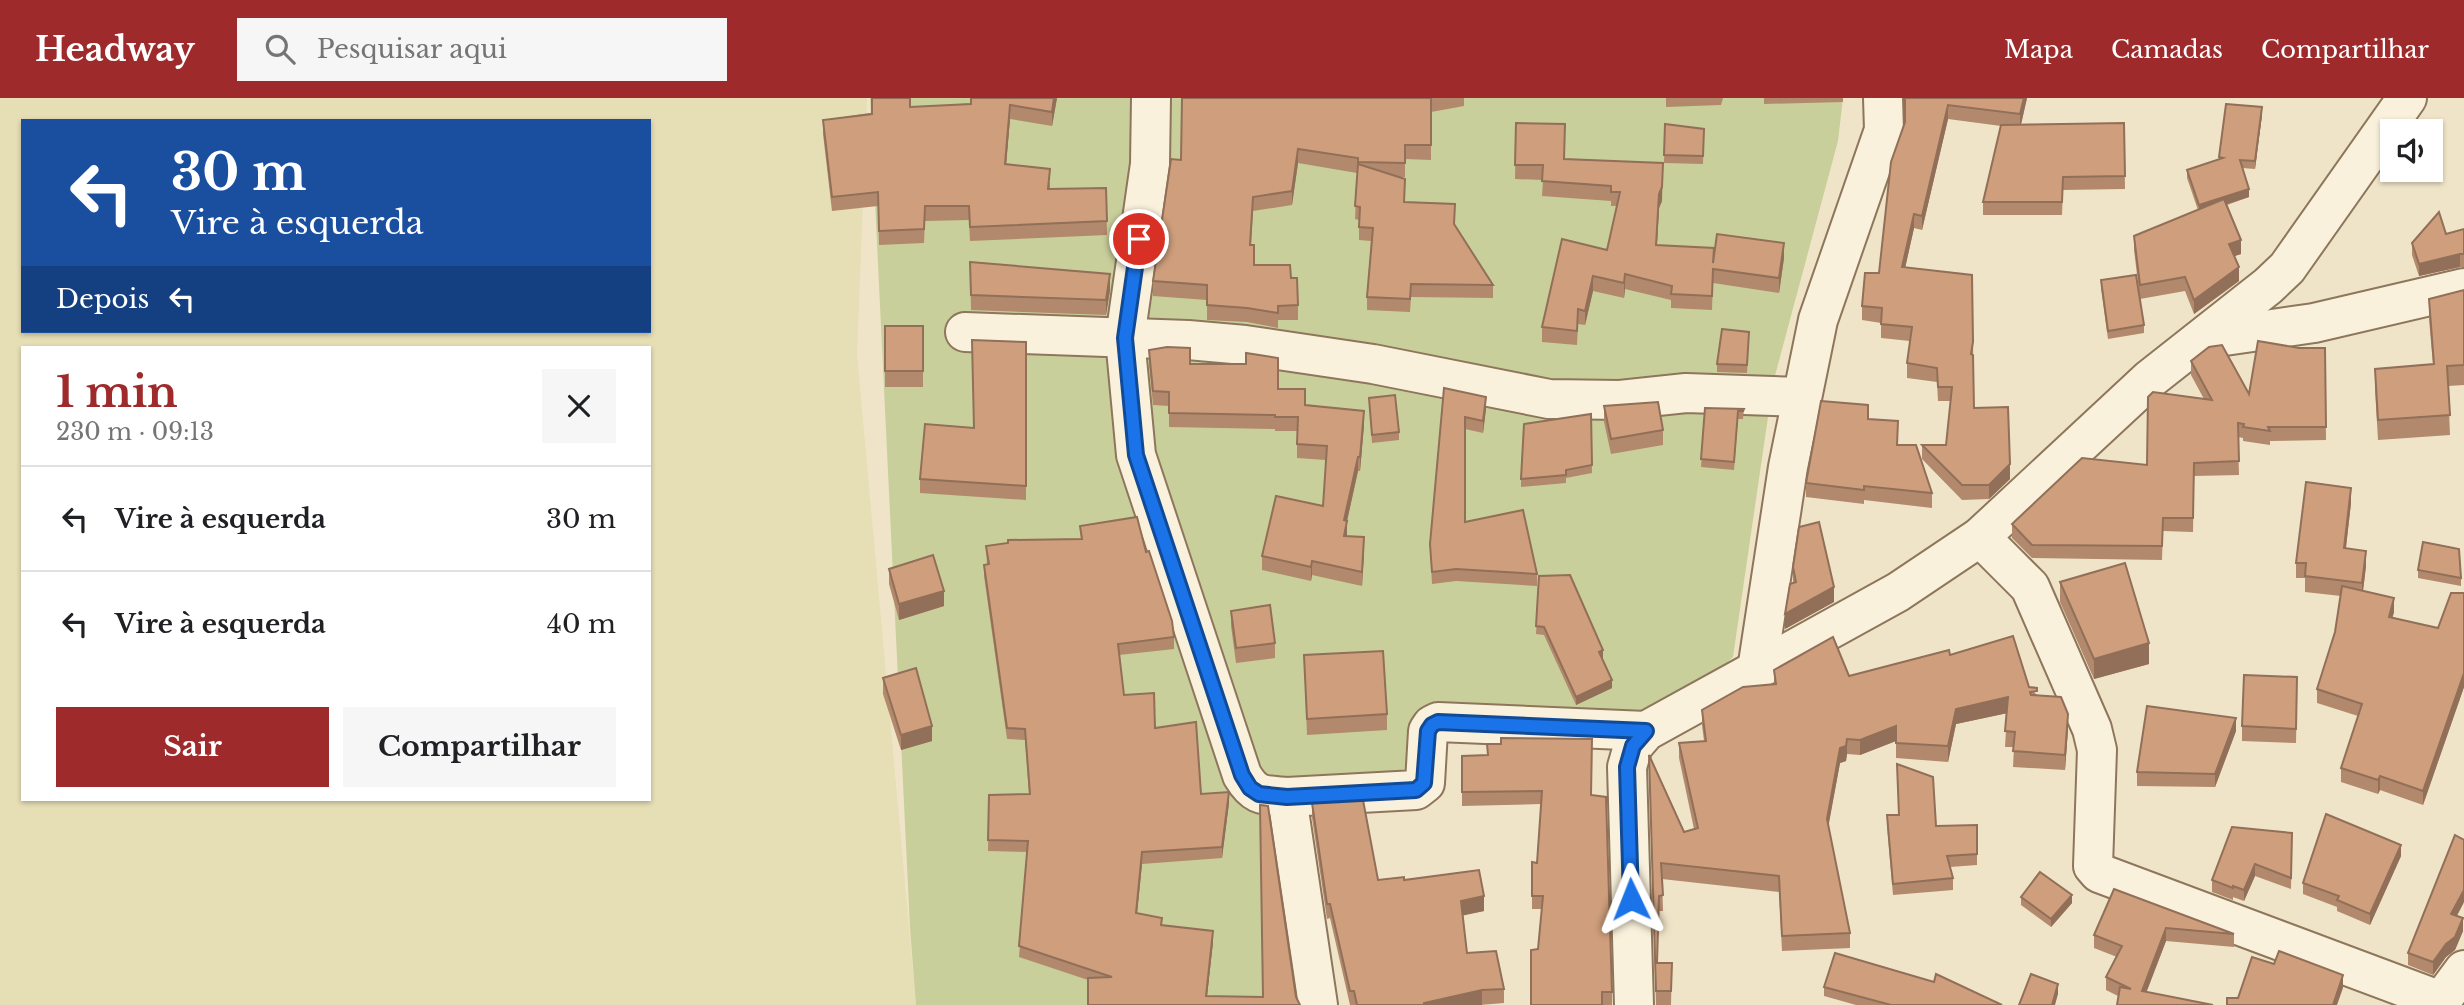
<!DOCTYPE html>
<html lang="pt">
<meta charset="utf-8">
<style>
:root{--surface:#fff;--page:#f6f6f6;--text:#202124;--muted:#757577;--line:#e0e0e0;--accent:#9e2a2b}
body{margin:0;font-family:"Libre Baskerville",serif;background:var(--page);color:var(--text);height:100vh;display:flex;flex-direction:column;font-size:26px;white-space:nowrap}
*{box-sizing:border-box;margin:0}
p{font-size:23px;color:var(--muted)}
.icon{flex:none;width:38px;height:38px;fill:none;stroke:currentColor;stroke-width:2;stroke-linecap:round;stroke-linejoin:round}
.map{position:relative;flex:1;overflow:hidden}
.side{position:absolute;left:21px;top:248px;width:630px;height:455px;display:flex;flex-direction:column;background:var(--surface);border-radius:0px;box-shadow:0 2px 5px #0004}
.side>*{flex:none}
.top-card{position:absolute;left:21px;top:21px;width:630px;height:214px;border-radius:0px;box-shadow:0 2px 5px #0004;background:#1a4fa0;color:#fff;overflow:hidden}
.buttons{position:absolute;left:2380px;top:21px;display:grid;gap:14px}
.buttons a{display:grid;place-items:center;width:63px;height:63px;border-radius:0px;background:var(--surface);box-shadow:0 2px 5px #0004;font-size:35px}
.pin{position:absolute;display:grid;place-items:center;width:60px;height:60px;color:#fff;margin:-30px;border:4px solid #fff;border-radius:50%;box-shadow:0 2px 7px #0007}
.me{position:absolute;width:77px;margin:-38px;rotate:358deg;stroke-linejoin:round;filter:drop-shadow(0 0 5px #0008)}
.turn{display:flex;align-items:center;gap:24px;height:147px;padding:0 35px;font-size:32px}
.turn .icon{width:91px;height:91px;stroke-width:2.5}
.turn b{display:block;font-size:49px;line-height:60px}
.then{display:flex;align-items:center;height:66px;padding:0 35px;background:#0003;gap:14px;font-size:26px}
.round{display:grid;place-items:center;flex:none;width:74px;height:74px;border-radius:0px;background:var(--page)}
.head{display:flex;align-items:center;justify-content:space-between;height:119px;padding:0 35px}
h1{font-size:42px;font-weight:700;line-height:52px;color:var(--accent)}
.action{display:flex;gap:14px;margin-top:auto;padding:14px 35px}
.action a{flex:1;height:80px;border-radius:0px;background:var(--accent);color:#fff;font-size:28px;font-weight:700;line-height:80px;text-align:center}
.action a+a{background:var(--page);color:var(--text)}
ul{padding:0;list-style:none}
li{display:flex;align-items:center;gap:21px;height:105px;padding:0 35px;border-top:2px solid var(--line)}
li div{flex:1}
li b{display:block;font-size:26px}
li em{font-style:normal}
header{display:flex;align-items:center;gap:42px;box-sizing:border-box;height:98px;padding:0 35px;background:var(--accent);color:#fff}
header strong{font-size:33px}
nav{display:flex;gap:38px;margin-inline-start:auto;font-size:24px}
.search{width:490px;height:63px;background:var(--page);display:flex;align-items:center;gap:18px;box-sizing:border-box;padding:0 24px;border-radius:0px;color:var(--muted);font-size:26px}
.map>svg:first-child{display:block}
.farmland{fill:#e6deb5;fill-rule:evenodd}
.green{fill:#c9cf9b}
.lines{fill:none;stroke-linecap:round;stroke-linejoin:round}
.minor-casing{stroke:#8d765c;stroke-width:42}
.minor{stroke:#faf1dc;stroke-width:38}
.wall{fill:#b2896c}
.shaded-wall{fill:#916f58}
.building{fill:#cf9f7d;stroke:#916f58;stroke-width:2}
.route-casing{stroke:#114b97;stroke-width:18}
.route{stroke:#1a73e8;stroke-width:12}
</style>
<header>
<strong>Headway</strong>
<div class="search"><svg class="icon" aria-label="search" viewBox="0 0 24 24"><circle cx="10" cy="10" r="6"/><path d="M15 15l6 6"/></svg>Pesquisar aqui</div>
<nav><a>Mapa</a><a>Camadas</a><a>Compartilhar</a></nav>
</header>
<div class="map">
<svg width="2464" height="907" viewBox="0 0 2464 907">
<rect width="100%" height="100%" fill="#f0e4c8"/>
<path class="farmland" d="M0 0H867L857 256 916 907H0ZM23 23H649V233H23ZM23 250H649V702H23Z"/>
<path class="green" d="M870 0H1843L1838 43 1773 285 1733 559 1695 595 1632 625 1459 620 1412 684 1280 691 1309 907H916L910 830Z"/>
<g class="lines">
<g class="minor-casing">
<g id="minor">
<path d="M1151 0 1150 66 1125 240 1136 357 1242 677C1255 699 1263 697 1287 699L1318 907"/>
<path d="M965 234 1188 242 1245 247 1373 266 1549 301 1620 302 1686 295 1801 299"/>
<path d="M2204 241 2314 225 2464 190"/>
<path d="M1980 439 2030 489 2092 631 2097 652 2093 768 2099 775 2441 903"/>
<path d="M1757 572 1788 369 1818 222 1884 32 1883 0"/>
<path d="M1287 699 1416 692 1425 685 1428 633 1432 627 1438 624 1646 633"/>
<path d="M1634 907 1627 669 1633 648 1646 633 1898 494 1980 439 2150 281 2268 188 2287 170 2407 0"/>
<path d="M2438 907 2464 872"/>
</g>
</g>
<use href="#minor" class="minor"/>
</g>
<g class="wall">
<path d="M1057 0 1052 28 1010 21 1006 66 1050 85V91L1106 90 1107 137 970 143 969 122 925 123 924 145 879 147 878 108 832 113 823 36V22L910 9Z"/>
<path d="M1182 0H1464V8L1431 14V62L1405 61V79H1400L1404 104 1455 127 1493 187V200L1411 199 1410 214 1367 212V199L1371 143 1359 142V122L1355 121 1357 75 1298 65 1292 107 1253 113 1251 147 1254 167 1291 180 1298 207V222H1278V230L1247 224 1207 222V202L1153 198V183L1181 62Z"/>
<path d="M1666 0H1723L1721 7 1666 9Z"/>
<path d="M1764 0H1843V4L1764 6Z"/>
<path d="M1905 0H2027L2021 26 2124 25 2125 91 2063 92 2062 117H1983V104L2001 28 1948 21 1922 132 1914 130 1905 170 1972 177 1974 310 2010 381 1989 401 1962 402 1922 361V347H1946L1951 303H1938L1937 284 1907 280V265L1910 243 1881 240V225L1862 222V208L1879 175 1905 24Z"/>
<path d="M2226 6 2262 17 2255 71 2242 70 2249 99 2227 107 2241 156 2234 158 2239 183 2194 216 2185 193 2140 201 2134 152V138L2198 112 2187 80V72L2219 61Z"/>
<path d="M1516 25 1564 61 1662 103 1659 110 1657 147 1714 159 1784 160 1779 195 1713 185 1712 212 1671 210V202L1625 191 1624 200 1593 193 1585 227 1578 226 1577 247 1542 244V229L1607 152 1617 108H1611V103L1542 98 1543 82 1515 81Z"/>
<path d="M1665 26 1704 31 1703 66 1664 65Z"/>
<path d="M2464 131V169H2460L2419 178 2412 157V145Z"/>
<path d="M970 164 1110 192 1106 217 971 212Z"/>
<path d="M2101 182 2144 227V235L2108 241 2101 190Z"/>
<path d="M2464 192V287L2448 288 2450 337 2378 342 2375 291V271L2433 267 2429 221V201Z"/>
<rect x="885" y="228" width="38" height="61"/>
<path d="M1749 242 1747 275 1717 274V266Z"/>
<path d="M1026 244V402L920 395V381L974 330Z"/>
<path d="M2299 250H2325L2326 342 2270 343V347L2243 343V340L2238 339 2239 377 2194 378 2193 434 2163 433 2162 462 2032 460 2012 440V426L2147 367 2204 301 2191 277V263L2249 296Z"/>
<path d="M1149 252 1190 266 1278 291 1305 307 1364 327 1360 373H1358L1347 423V438L1364 453 1362 488 1312 477 1311 483 1262 472V458L1323 408 1326 362 1297 360V333H1275V331L1169 329V308L1153 307 1149 266Z"/>
<path d="M1444 290 1486 311 1483 335 1465 331V424L1537 476V488L1456 483 1432 486 1430 446Z"/>
<path d="M1369 300 1399 334V342L1372 345Z"/>
<path d="M1604 308 1663 332V347L1611 356 1604 324Z"/>
<path d="M1705 310 1744 311 1743 321H1738L1734 372 1701 369Z"/>
<path d="M1591 316 1592 375 1566 380V385L1521 389V381Z"/>
<path d="M1868 321 1898 347 1932 395V410L1864 402V406L1806 399V385Z"/>
<path d="M2351 405 2346 450 2366 468 2363 493 2394 514 2392 520 2438 530 2464 495V589L2423 707 2380 692 2378 696 2341 684V670L2358 618 2317 605V591L2335 534 2341 498 2305 494V480H2296V465Z"/>
<path d="M1080 428 1146 454 1174 539V551L1119 557 1124 597 1155 630 1201 696 1229 705 1222 760 1142 766 1137 815 1162 827 1213 844 1207 898 1296 899 1088 907V882L1019 859 1027 754 988 753 989 697 1029 696 1025 642 1007 641 984 478V467H987L986 448 1081 441Z"/>
<path d="M1793 469 1834 504 1785 531 1793 485Z"/>
<path d="M889 471 944 508 899 522 889 486Z"/>
<path d="M2418 472 2461 480V488L2418 480Z"/>
<path d="M1539 478 1603 560 1602 561 1612 590 1576 607 1544 537 1536 536Z"/>
<path d="M2060 484 2149 566 2094 581 2060 504Z"/>
<path d="M1231 513 1275 545V560L1236 565 1231 528Z"/>
<path d="M1304 557 1387 616V632L1307 637Z"/>
<path d="M1950 557 2029 589 2037 597 2068 631 2065 672 2013 669 2014 649H2005L2007 615 1956 626 1948 664 1896 660V643L1860 657 1847 656 1846 663 1840 665 1828 728 1850 835V850L1782 853 1779 794 1662 781 1663 813H1659L1657 865H1672L1671 907H1656L1649 672 1684 734 1694 731 1679 660V645L1704 643 1702 627V612L1774 586V572L1849 578Z"/>
<path d="M883 580 932 643 901 652 883 596Z"/>
<path d="M2297 594 2296 645 2242 643V628Z"/>
<path d="M2236 633 2215 689 2137 688V674Z"/>
<path d="M1462 658 1591 697 1612 894V907H1531L1538 851 1542 811H1532V764L1537 765 1541 706 1462 708Z"/>
<path d="M1312 705 1378 782H1404L1484 813 1463 817 1467 855 1504 891V905L1480 907H1350L1330 820 1327 821 1312 720Z"/>
<path d="M1887 717 1936 728 1977 727V767L1950 769 1953 780V792L1893 797 1887 728Z"/>
<path d="M2292 735 2291 791 2255 778 2244 803 2233 799V802L2212 794V782Z"/>
<path d="M2401 758 2370 827 2337 813V809L2303 796V785Z"/>
<path d="M2114 791 2234 836V849L2166 843 2146 894 2118 898 2106 892V879L2117 859 2094 850V837Z"/>
<path d="M2021 799 2072 805 2051 829 2021 807Z"/>
<path d="M2464 804 2457 818 2463 833 2455 852 2446 859 2433 877 2408 867V855Z"/>
<path d="M1824 889 2002 907H1856L1824 898Z"/>
</g>
<g class="shaded-wall">
<path d="M1054 0H1057L1052 28V14Z"/>
<path d="M2024 0H2027L2020 31V16Z"/>
<path d="M1010 7V21L1005 80V66Z"/>
<path d="M1948 7V21L1922 132V118Z"/>
<path d="M2262 9V17L2255 71V63Z"/>
<path d="M1298 51V65L1292 107V93Z"/>
<path d="M1663 65 1662 103 1659 110 1656 161 1659 96Z"/>
<path d="M2249 91V99L2199 115V107Z"/>
<path d="M1914 116V130L1902 184V169Z"/>
<path d="M2241 142V156L2229 160V146Z"/>
<path d="M1784 145V160L1779 195V180Z"/>
<path d="M2460 156V169L2419 178V166Z"/>
<path d="M2239 169V183L2194 216V202Z"/>
<path d="M1110 176V192L1106 217V202Z"/>
<path d="M1625 176V191L1624 200V185Z"/>
<path d="M1593 178V193L1585 227V213Z"/>
<path d="M1486 299V311L1483 335V323Z"/>
<path d="M1364 313V327L1360 373V359Z"/>
<path d="M1358 359V373L1347 423V437L1344 451V422Z"/>
<path d="M2010 366V381L1989 401V387Z"/>
<path d="M2351 390V405L2344 466V450Z"/>
<path d="M1364 439V453L1362 488V474Z"/>
<path d="M2366 453V468L2362 501V485Z"/>
<path d="M1312 463V477L1311 483V469Z"/>
<path d="M1834 489V504L1785 531V516Z"/>
<path d="M944 493V508L899 522V506Z"/>
<path d="M2394 500V514L2389 533V519Z"/>
<path d="M2149 545V566L2094 581V561Z"/>
<path d="M1603 552V560L1599 562V554Z"/>
<path d="M2464 575V589L2423 707V693Z"/>
<path d="M1612 582V590L1576 607V599Z"/>
<path d="M2008 599V615L1956 626 1948 664V648L1956 611Z"/>
<path d="M2068 616V631L2065 672V657Z"/>
<path d="M2236 620V633L2215 689V676Z"/>
<path d="M932 628V643L901 652V637Z"/>
<path d="M1896 628V643L1860 657V642Z"/>
<path d="M1847 641V656L1846 663 1840 665 1827 736V721L1840 650Z"/>
<path d="M2380 678V692L2378 696V682Z"/>
<path d="M1229 694V705L1222 760V749Z"/>
<path d="M2401 747V758L2370 827V816Z"/>
<path d="M1142 754V766L1136 826V815Z"/>
<path d="M2255 766V778L2244 803V792Z"/>
<path d="M2464 792V804L2451 828V816Z"/>
<path d="M2072 797V805L2051 829V821Z"/>
<path d="M1484 798V813L1461 818V803Z"/>
<path d="M2463 820V833L2455 852 2446 859 2433 877V864Z"/>
<path d="M2166 830V843L2142 906V893Z"/>
<path d="M1213 833V844L1206 907V898Z"/>
<path d="M2343 877V890L2337 907H2333Z"/>
<path d="M2058 886V896L2055 907H2052Z"/>
<path d="M1482 892V907H1424V905Z"/>
</g>
<g class="building">
<path d="M872 0H910V9L971 6V0H1054L1052 14 1010 7 1005 66 1050 71 1048 91 1106 90 1107 123 970 129 969 108H925L924 131 879 133 878 94 832 99 823 22 872 16Z"/>
<path d="M1182 0H1431V47H1405V65L1358 64V60L1298 51 1292 93 1253 99 1250 147H1254V167H1290L1291 180H1297L1298 207 1278 208V215L1247 210 1207 207V187L1153 183 1171 61 1181 62Z"/>
<path d="M1905 0H2024L2020 16 1948 7 1922 118 1914 116 1902 169 1972 177 1973 244 1971 256 1973 257 1974 310 2008 309 2010 366 1989 387H1962L1922 347H1946L1952 289H1938L1937 270 1907 265 1912 229 1881 226 1882 210 1862 208 1865 175H1879L1891 64 1905 24Z"/>
<path d="M2226 6 2262 9 2255 63 2240 62 2249 91 2199 107 2187 72 2223 60 2219 59Z"/>
<path d="M1516 25 1565 26 1564 61 1663 65 1662 89 1659 96 1656 147 1714 150 1713 165 1717 136 1784 145 1779 180 1713 171 1712 198 1671 196 1672 188 1625 176 1624 185 1593 178 1585 213 1578 211 1577 233 1542 229 1562 141 1607 152 1620 94H1611V88L1542 83 1543 67H1515Z"/>
<path d="M2124 25 2125 78 2063 79 2062 104H1983L2001 27Z"/>
<path d="M1665 26 1704 31 1703 58 1664 57Z"/>
<path d="M1358 66 1405 81 1404 104 1455 106 1454 126 1493 187 1411 186 1410 201 1367 199 1373 130 1359 129 1360 109 1355 108Z"/>
<path d="M2224 101 2241 142 2229 146 2239 169 2194 202 2185 179 2140 187 2134 138Z"/>
<path d="M2439 114 2446 136 2464 131V156H2460L2419 166 2412 145Z"/>
<path d="M970 164 1110 176 1106 202 971 197Z"/>
<path d="M2136 177 2144 227 2108 233 2101 182Z"/>
<path d="M2464 192V267L2447 268 2450 317 2378 322 2375 271 2434 266 2429 201Z"/>
<rect x="885" y="228" width="38" height="45"/>
<path d="M1722 231 1749 234 1747 267 1717 266Z"/>
<path d="M972 242 1026 244V388L920 381 925 326 974 330Z"/>
<path d="M2258 243 2299 250H2325L2326 329H2268L2270 333 2243 329 2244 326 2238 325 2239 363 2194 365 2193 420H2163L2162 448 2032 447 2012 426 2082 360 2147 367 2148 299 2153 294 2212 302 2191 263 2209 249 2222 247 2249 296Z"/>
<path d="M1167 249 1190 250V266H1246V255L1278 260V291H1305V307L1364 313 1360 359H1358L1344 422 1347 423 1344 438 1364 439 1362 474 1312 463 1311 469 1262 458 1276 398 1323 408 1327 348 1297 346 1298 319H1275V317L1169 315V294L1153 293 1149 252Z"/>
<path d="M1444 290 1486 299 1483 323 1465 319V424L1523 412 1537 476 1456 471 1432 474 1430 446Z"/>
<path d="M1395 297 1399 334 1372 337 1369 300Z"/>
<path d="M1821 303 1868 307V321L1898 323 1897 347H1916L1932 395 1864 388V392L1806 385Z"/>
<path d="M1658 304 1663 332 1611 341 1604 308Z"/>
<path d="M1705 310 1744 311 1743 313H1738L1734 364 1701 361Z"/>
<path d="M1591 316 1592 367 1566 372V377L1521 381 1524 326Z"/>
<path d="M2306 384 2351 390 2344 450 2366 453 2362 485 2305 478 2306 465H2296Z"/>
<path d="M1137 419 1146 454 1149 453 1172 523 1174 539 1118 546 1124 597 1154 595 1155 630 1196 624 1201 696 1229 694 1222 749 1142 754 1136 815 1162 820 1161 827 1213 833 1206 898 1263 899 1260 707 1268 708 1296 899 1300 907H1088V880L1112 879 1019 848 1028 743 988 742 989 697 1030 696 1025 631 1007 630 984 467 989 466 986 448 1008 445V442L1082 441 1080 428Z"/>
<path d="M1819 424 1834 489 1785 516 1790 486 1796 484 1793 469 1799 429Z"/>
<path d="M2423 444 2459 451 2461 480 2418 472Z"/>
<path d="M933 457 944 493 899 506 889 471Z"/>
<path d="M2125 465 2149 545 2094 561 2060 484Z"/>
<path d="M1570 477 1603 552 1599 554 1612 582 1576 599 1544 529 1536 528 1539 478Z"/>
<path d="M2342 488 2394 500 2389 519 2438 530 2451 495H2464V575L2423 693 2380 678 2378 682 2341 670 2362 606 2317 591 2335 534Z"/>
<path d="M1270 507 1275 545 1236 550 1231 513Z"/>
<path d="M2013 538 2029 589 2037 590V593L2030 594 2031 597 2061 599 2068 616 2065 657 2013 653 2015 634 2005 633 2008 599 1956 611 1948 648 1896 645V628L1860 642 1847 641 1846 648 1840 650 1827 721 1850 835 1782 838 1779 778 1661 765 1663 797 1659 798 1657 865H1672L1671 893H1656L1649 657 1684 734 1698 730 1679 645 1706 643 1702 612 1743 589 1776 586 1774 572 1833 539 1849 578 1949 552 1950 557Z"/>
<path d="M1383 553 1387 616 1307 621 1304 557Z"/>
<path d="M916 570 932 628 901 637 883 580Z"/>
<path d="M2244 577 2297 579 2296 631 2242 628Z"/>
<path d="M2147 608 2236 620 2215 676 2137 674Z"/>
<path d="M1501 640 1592 641 1591 697 1606 699 1612 894H1602V907H1531V852L1538 851 1543 798H1532V764L1537 765 1542 693 1462 694V658L1488 657 1487 646H1501Z"/>
<path d="M1897 666 1933 679 1936 728 1977 727V756L1947 758 1953 780 1893 786 1887 717H1899Z"/>
<path d="M1363 702 1378 782 1404 779V782L1479 772 1484 798 1461 803 1467 855 1496 853 1504 891 1482 892 1424 905V907H1357L1354 893H1350L1330 806H1327L1312 705Z"/>
<path d="M2326 716 2401 747 2370 816 2337 802 2339 798 2303 785Z"/>
<path d="M2232 729 2292 735 2291 780 2255 766 2244 792 2233 788V790L2212 782Z"/>
<path d="M2455 737 2464 742V792L2451 816 2463 820 2455 839 2446 846 2433 864 2408 855Z"/>
<path d="M2040 774 2072 797 2051 821 2021 799Z"/>
<path d="M2114 791 2234 836 2166 830 2142 893 2213 907H2117L2120 889 2131 891 2106 879 2122 848 2094 837Z"/>
<path d="M2279 853 2343 877 2333 907H2227V900H2238L2252 859 2274 866Z"/>
<path d="M1835 855 1934 884 1936 876 2002 907H1891L1824 889Z"/>
<path d="M2031 876 2058 886 2052 907H2019Z"/>
</g>
<g class="lines">
<g class="route-casing">
<path id="route" d="M1139 141 1125 240 1136 357 1242 677 1250 690 1259 696 1287 699 1416 692 1424 685 1428 633 1432 627 1438 624 1646 633 1633 648 1627 669 1631 801"/>
</g>
<use href="#route" class="route"/>
</g>
</svg>
<div class="buttons">
<a><svg class="icon" aria-label="sound" viewBox="0 0 24 24"><path d="M4 9h4l5-4v14l-5-4H4zM17 9q2 3 0 6"/></svg></a>
</div>
<div class="pin" style="left:1139px;top:141px;background:#d93025"><svg class="icon" aria-label="arrive" viewBox="0 0 24 24"><path d="M6 21V4h12l-3 4 3 4H6"/></svg></div>
<svg class="me" style="left:1631px;top:801px" viewBox="-20 -20 40 40"><path d="M0-17L14 15 0 8-14 15z" fill="#1a73e8" stroke="#fff" stroke-width="4"/></svg>
<div class="top-card">
<div class="turn"><svg class="icon" aria-label="left" viewBox="0 0 24 24"><path d="M17 20v-9H6M10 6l-5 5 5 5"/></svg><div><b>30 m</b>Vire à esquerda</div></div>
<div class="then">Depois<svg class="icon" aria-label="left" viewBox="0 0 24 24"><path d="M17 20v-9H6M10 6l-5 5 5 5"/></svg></div>
</div>
<section class="side">
<div class="head"><div><h1>1 min</h1><p>230 m · 09:13</p></div><a class="round"><svg class="icon" aria-label="close" viewBox="0 0 24 24"><path d="M6 6l12 12M18 6L6 18"/></svg></a></div>
<ul>
<li><svg class="icon" aria-label="left" viewBox="0 0 24 24"><path d="M17 20v-9H6M10 6l-5 5 5 5"/></svg><div><b>Vire à esquerda</b></div><em>30 m</em></li>
<li><svg class="icon" aria-label="left" viewBox="0 0 24 24"><path d="M17 20v-9H6M10 6l-5 5 5 5"/></svg><div><b>Vire à esquerda</b></div><em>40 m</em></li>
</ul>
<div class="action"><a>Sair</a><a>Compartilhar</a></div>
</section>
</div>
